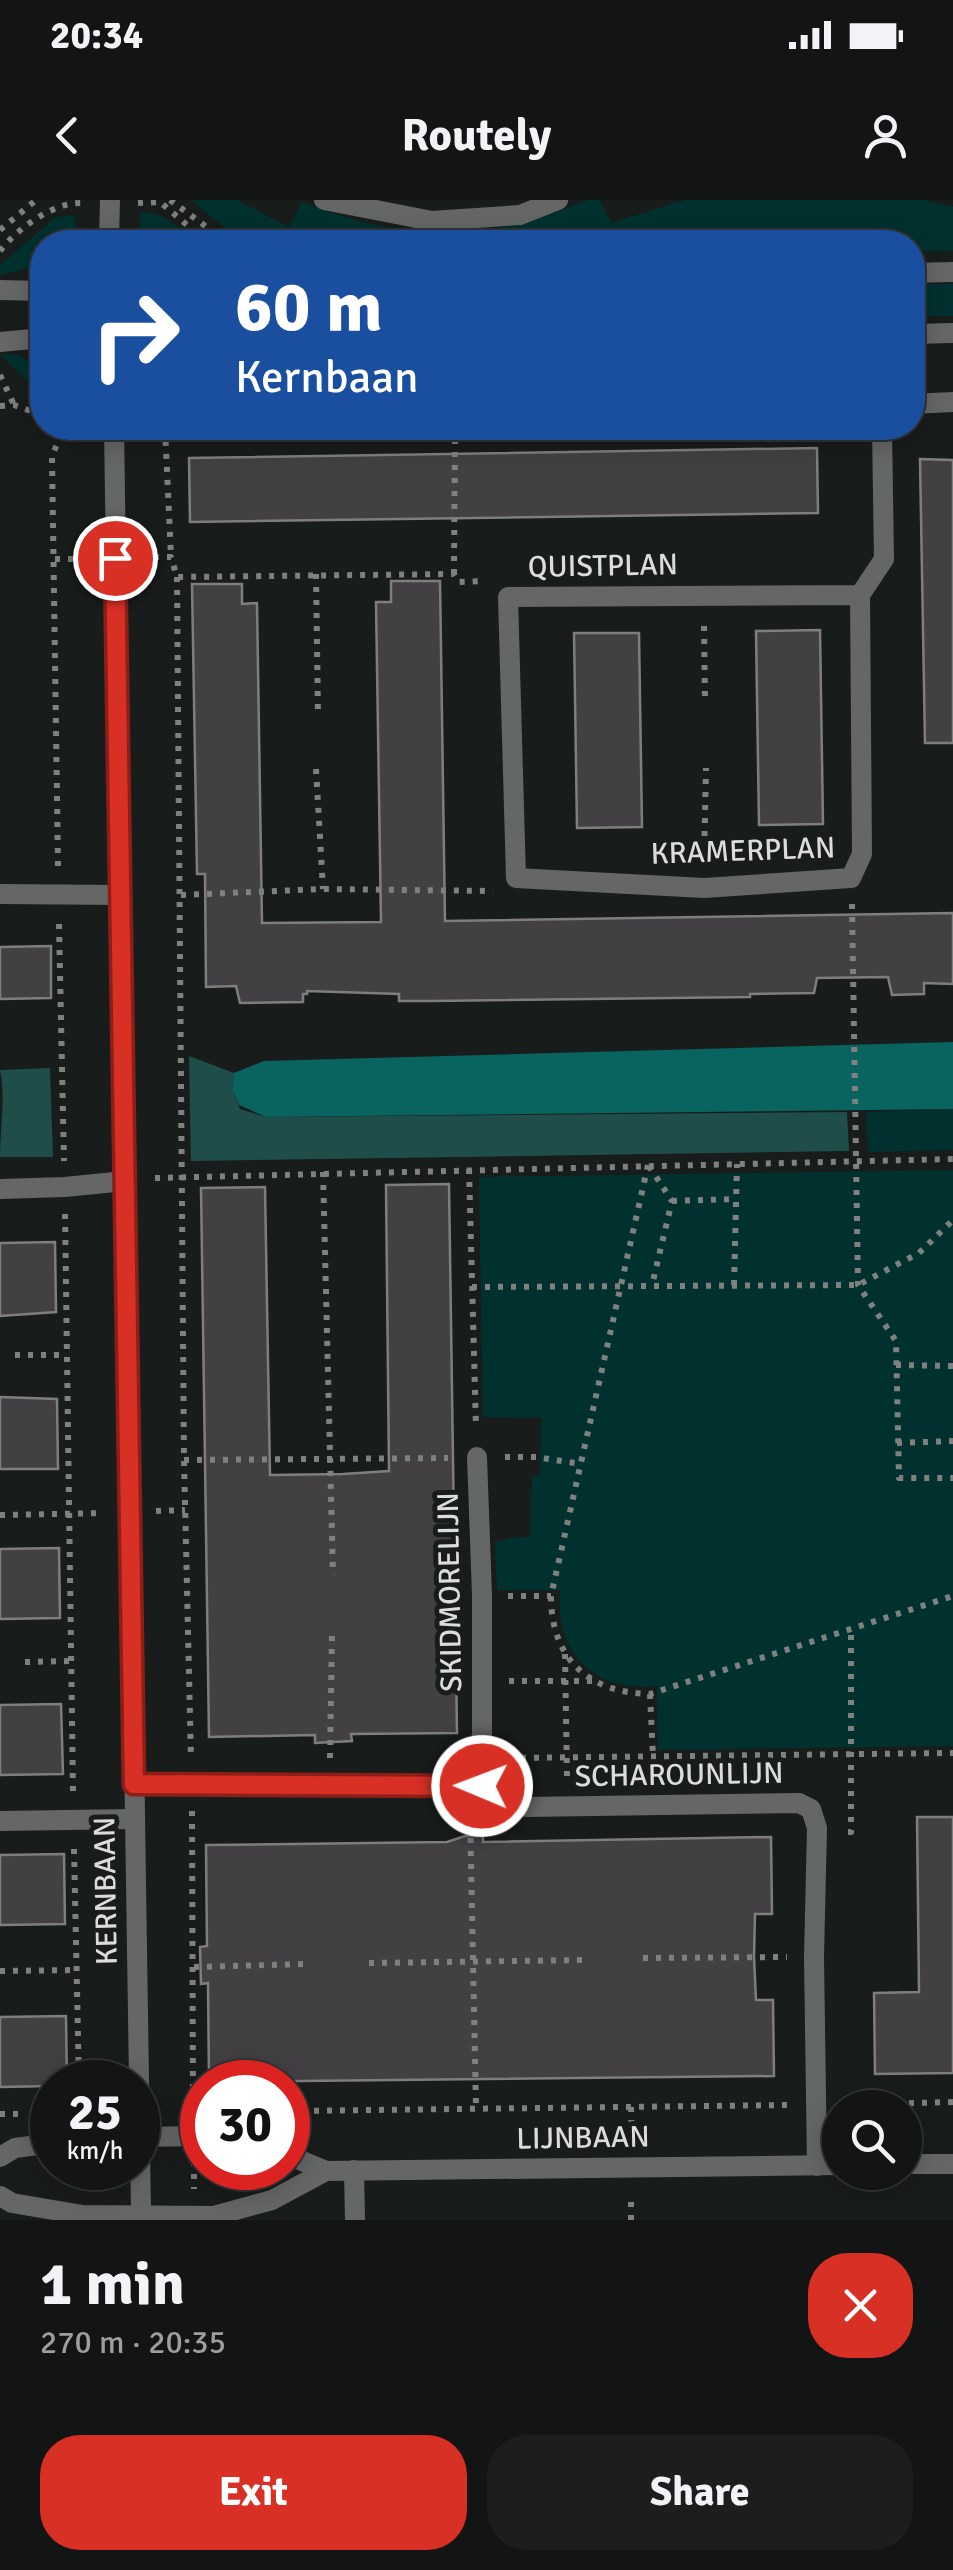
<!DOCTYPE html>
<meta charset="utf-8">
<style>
:root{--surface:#121514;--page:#1b1e1d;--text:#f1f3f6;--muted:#9c9fa0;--line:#313434;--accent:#d93025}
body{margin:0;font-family:Signika,sans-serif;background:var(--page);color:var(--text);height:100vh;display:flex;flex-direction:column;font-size:38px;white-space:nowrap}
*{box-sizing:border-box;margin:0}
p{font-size:32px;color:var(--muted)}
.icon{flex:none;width:55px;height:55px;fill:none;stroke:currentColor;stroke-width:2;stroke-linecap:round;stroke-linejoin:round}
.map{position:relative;height:2020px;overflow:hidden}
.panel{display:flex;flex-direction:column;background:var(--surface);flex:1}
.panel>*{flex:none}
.top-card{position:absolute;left:30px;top:30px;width:895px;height:210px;border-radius:40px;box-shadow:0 5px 25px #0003,0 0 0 2px var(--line);background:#1a4fa0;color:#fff;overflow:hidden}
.controls{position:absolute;left:822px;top:1890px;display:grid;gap:20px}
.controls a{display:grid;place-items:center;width:100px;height:100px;border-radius:50%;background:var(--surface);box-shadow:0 5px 25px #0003,0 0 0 2px var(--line);font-size:50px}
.speed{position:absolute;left:30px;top:1860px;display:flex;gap:20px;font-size:50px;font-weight:700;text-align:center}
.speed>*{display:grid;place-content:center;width:130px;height:130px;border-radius:50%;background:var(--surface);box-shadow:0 5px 25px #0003,0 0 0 2px var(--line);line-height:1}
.speed small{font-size:25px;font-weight:400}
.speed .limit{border:15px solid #d22;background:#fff;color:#111}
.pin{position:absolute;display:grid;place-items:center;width:85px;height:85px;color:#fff;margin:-42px;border:5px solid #fff;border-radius:50%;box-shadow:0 2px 10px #0007}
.me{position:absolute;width:110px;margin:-55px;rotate:271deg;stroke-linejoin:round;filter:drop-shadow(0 0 8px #0008)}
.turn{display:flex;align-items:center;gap:35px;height:210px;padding:0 40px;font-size:45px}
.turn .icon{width:130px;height:130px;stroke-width:2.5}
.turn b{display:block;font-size:70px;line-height:85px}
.round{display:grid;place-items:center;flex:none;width:105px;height:105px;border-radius:40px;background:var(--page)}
.overview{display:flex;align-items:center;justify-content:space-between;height:170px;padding:0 40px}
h1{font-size:60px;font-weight:700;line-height:75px}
.button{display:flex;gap:20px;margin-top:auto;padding:20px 40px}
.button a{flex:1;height:115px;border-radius:40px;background:var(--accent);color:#fff;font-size:40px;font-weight:700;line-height:115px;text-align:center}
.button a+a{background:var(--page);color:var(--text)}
.status{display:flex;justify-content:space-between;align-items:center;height:70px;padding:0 50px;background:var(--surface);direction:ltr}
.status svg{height:28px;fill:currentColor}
header{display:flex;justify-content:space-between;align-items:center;height:130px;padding:0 40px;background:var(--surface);font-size:45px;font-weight:700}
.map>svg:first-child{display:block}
.green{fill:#00312f}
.forest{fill:#1f4e4a}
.water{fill:#09635f}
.building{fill:#424042;stroke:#7f7d80;stroke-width:2.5}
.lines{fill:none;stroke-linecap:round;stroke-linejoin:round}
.path{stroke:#7e8180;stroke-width:6;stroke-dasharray:5 8;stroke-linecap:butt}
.pedestrian{stroke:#656767;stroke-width:20}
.minor{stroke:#656767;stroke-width:20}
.tertiary{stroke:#656767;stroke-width:20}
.route-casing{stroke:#8d1f18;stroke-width:25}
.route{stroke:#d93025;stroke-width:18}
.labels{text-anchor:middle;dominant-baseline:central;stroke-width:10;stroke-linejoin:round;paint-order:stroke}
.street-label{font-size:30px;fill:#dbdddd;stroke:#181c1b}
</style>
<div class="status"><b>20:34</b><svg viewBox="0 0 49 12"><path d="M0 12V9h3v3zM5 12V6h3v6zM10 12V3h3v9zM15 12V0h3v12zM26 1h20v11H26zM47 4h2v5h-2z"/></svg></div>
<header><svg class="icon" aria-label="back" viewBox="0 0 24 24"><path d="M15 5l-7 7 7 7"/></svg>Routely<svg class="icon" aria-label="person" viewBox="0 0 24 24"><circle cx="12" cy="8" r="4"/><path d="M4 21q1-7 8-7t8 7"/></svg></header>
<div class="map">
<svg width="953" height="2020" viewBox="0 0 953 2020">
<rect width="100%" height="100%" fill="#181c1b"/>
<g class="green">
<path d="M191 0H237L289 27 302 2C373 30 438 41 514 25 539 20 564 8 588 0H600L611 23 685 0H925L953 7V51H913L912 42H242Z"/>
<path d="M139 12C164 12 178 27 196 42H156L140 33Z"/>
<path d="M75 15 76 35 63 42H42V58L33 67 0 75V65L56 17Z"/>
<rect x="913" y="84" width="40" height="32"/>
<path d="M0 154 18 155 42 170V195Z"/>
<path d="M953 909V950L868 952 866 912Z"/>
<path d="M953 970V1546L658 1550 657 1486C593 1493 555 1452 560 1390H497L495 1342 509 1338 530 1337 532 1275H540L541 1218 483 1217 479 977Z"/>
</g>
<g class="forest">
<path d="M189 856 234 873 232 889 240 909 266 917 847 912 849 951 191 961Z"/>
<path d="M50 868 53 957H0C0 928 6 897 0 870Z"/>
</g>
<path class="water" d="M953 842V909L266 917 239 905 232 889 234 873 264 861Z"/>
<g class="building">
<path d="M817 248 818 313 190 322 189 258Z"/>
<path d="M920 259 953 260V543H925Z"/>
<path d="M391 381H440L445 721 953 713V784L924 783V794L892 795 888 777 817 778 814 793 750 794V797L431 801H399V794L307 791V794H303V802L240 803 236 786 206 787 205 674H197L192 384H242V404L257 403 262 723 381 722 376 402H391Z"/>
<path d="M820 430 823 624 759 625 756 431Z"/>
<path d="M574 433H639L642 627 577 628Z"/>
<path d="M51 746V798L0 799V747Z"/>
<path d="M449 984 457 1533 351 1534 352 1541 315 1543V1535L209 1537 201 988 265 987 270 1275 343 1274 389 1271 386 985Z"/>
<path d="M55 1042 56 1112 0 1116V1043Z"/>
<path d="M0 1197 57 1199 58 1269H0Z"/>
<path d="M59 1348 60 1418 0 1419V1349Z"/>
<path d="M61 1504 63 1574 0 1575V1505Z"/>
<path d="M917 1617H953V1873L875 1874 874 1793 919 1792Z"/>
<path d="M465 1636H483V1642L771 1637 772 1714H755L754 1757 756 1800H773L774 1876 209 1882 208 1783 201 1784 200 1747 207 1746 206 1645 447 1642Z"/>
<path d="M64 1654 65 1724 0 1725V1655Z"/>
<path d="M66 1816 67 1882H52V1886L0 1887V1817Z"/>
</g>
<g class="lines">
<g class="path">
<path d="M170 0 227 42"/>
<path d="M138 3 160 2 207 42"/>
<path d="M0 30 36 0"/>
<path d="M0 51C18 28 52 3 81 3"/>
<path d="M0 175 14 205"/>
<path d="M0 206 14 205 42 215"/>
<path d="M165 228 171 356"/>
<path d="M141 357H171L177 377 454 374 459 382 484 381"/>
<path d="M55 359H89"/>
<path d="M316 374 318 515"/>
<path d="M454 374 455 228"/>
<path d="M177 377 184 1260 191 1559"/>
<path d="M704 426 705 501"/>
<path d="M316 569 323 689"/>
<path d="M704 662 706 568"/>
<path d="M58 666 52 256 64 228"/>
<path d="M181 695 323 689 493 691"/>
<path d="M852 704 858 1085 896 1141 899 1278H953"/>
<path d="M59 724 64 961"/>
<path d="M648 965 551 1396C551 1459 589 1493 650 1494L953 1396"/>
<path d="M649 966 672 1001 652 1085"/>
<path d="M469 969 476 1228"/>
<path d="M323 972 333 1375"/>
<path d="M155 978 953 959"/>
<path d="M672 1001 736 999"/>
<path d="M65 1014 73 1591"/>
<path d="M734 1085 737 964"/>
<path d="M472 1087 858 1085 919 1053 953 1020"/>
<path d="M15 1155H66"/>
<path d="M896 1165 953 1166"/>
<path d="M897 1243 953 1241"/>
<path d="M505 1257H536L581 1264"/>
<path d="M184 1260 448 1258"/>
<path d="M156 1311 185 1310"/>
<path d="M0 1315 104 1313"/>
<path d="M508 1396H551"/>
<path d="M565 1454 567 1577"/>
<path d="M25 1462 70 1461"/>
<path d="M509 1481H592"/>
<path d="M650 1494 653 1557"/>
<path d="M330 1558 332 1435"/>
<path d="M508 1558 953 1553"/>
<path d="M192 1611 193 1909"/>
<path d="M470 1612 476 1908"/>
<path d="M848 1632H851V1429"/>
<path d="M74 1649 79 1882"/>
<path d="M643 1758 787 1757"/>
<path d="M369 1763 585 1760"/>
<path d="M194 1767 306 1764"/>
<path d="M0 1771 75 1770"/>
<path d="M844 1905 953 1902"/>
<path d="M631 1907 632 1939"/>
<path d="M288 1911 791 1905"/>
<path d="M0 1914H24"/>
<path d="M194 1961V1989"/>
<path d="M82 1968 83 1989"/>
<path d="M631 2020V1996"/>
</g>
<path class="pedestrian" d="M0 1621 134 1619"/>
<g class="minor">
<path d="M324 0 432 21 520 15 558 0"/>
<path d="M109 42 110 0"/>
<path d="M912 204 953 202"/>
<path d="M114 228 141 2013"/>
<path d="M860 395 508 397 516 678 704 688 851 678 862 654 860 395 884 359 882 228"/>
<path d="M0 694 122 695"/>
<path d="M0 989 65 987 125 981"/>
<path d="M477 1257 482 1395V1586"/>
<path d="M134 1584 482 1586 526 1607 799 1603 811 1609 817 1628 814 1757 817 1966"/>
<path d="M354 1970 355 2020"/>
</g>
<g class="tertiary">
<path d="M912 73 953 72"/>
<path d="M0 90 42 91"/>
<path d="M42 111V117"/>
<path d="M912 134 953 133"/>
<path d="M0 142 42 138"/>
<path d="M138 1937 202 1936"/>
<path d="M288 1955 326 1971 840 1965"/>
<path d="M0 1957 15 1948 52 1943"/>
<path d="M905 1964H953"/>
<path d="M0 1996 12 2003 83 2015 214 2016 272 2000 326 1971"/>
</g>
</g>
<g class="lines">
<g class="route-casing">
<path id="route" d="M115 358 134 1584 482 1586"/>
</g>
<use href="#route" class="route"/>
</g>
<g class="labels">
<g class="street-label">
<text transform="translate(603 366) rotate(-1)">QUISTPLAN</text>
<text transform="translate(743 651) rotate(-2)">KRAMERPLAN</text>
<text transform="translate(450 1392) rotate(-91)">SKIDMORELIJN</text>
<text transform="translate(679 1575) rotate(-1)">SCHAROUNLIJN</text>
<text transform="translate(106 1691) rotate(-91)">KERNBAAN</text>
<text transform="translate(583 1938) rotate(-1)">LIJNBAAN</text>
</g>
</g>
</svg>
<div class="controls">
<a><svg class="icon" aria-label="search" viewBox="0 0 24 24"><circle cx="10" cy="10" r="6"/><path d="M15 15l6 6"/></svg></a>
</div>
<div class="speed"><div>25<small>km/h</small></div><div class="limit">30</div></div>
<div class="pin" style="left:115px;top:358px;background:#d93025"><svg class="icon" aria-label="arrive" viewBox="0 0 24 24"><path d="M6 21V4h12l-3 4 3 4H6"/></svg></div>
<svg class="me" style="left:482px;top:1586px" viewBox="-20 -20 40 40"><circle r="17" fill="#d93025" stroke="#fff" stroke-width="3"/><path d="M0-11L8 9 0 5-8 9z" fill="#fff"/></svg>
<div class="top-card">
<div class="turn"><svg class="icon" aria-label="right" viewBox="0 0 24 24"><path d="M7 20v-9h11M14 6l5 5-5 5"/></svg><div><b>60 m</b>Kernbaan</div></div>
</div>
</div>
<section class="panel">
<div class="overview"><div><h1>1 min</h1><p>270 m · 20:35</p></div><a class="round" style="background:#d93025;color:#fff"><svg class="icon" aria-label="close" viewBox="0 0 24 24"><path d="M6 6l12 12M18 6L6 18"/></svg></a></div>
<div class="button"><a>Exit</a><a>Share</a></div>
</section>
